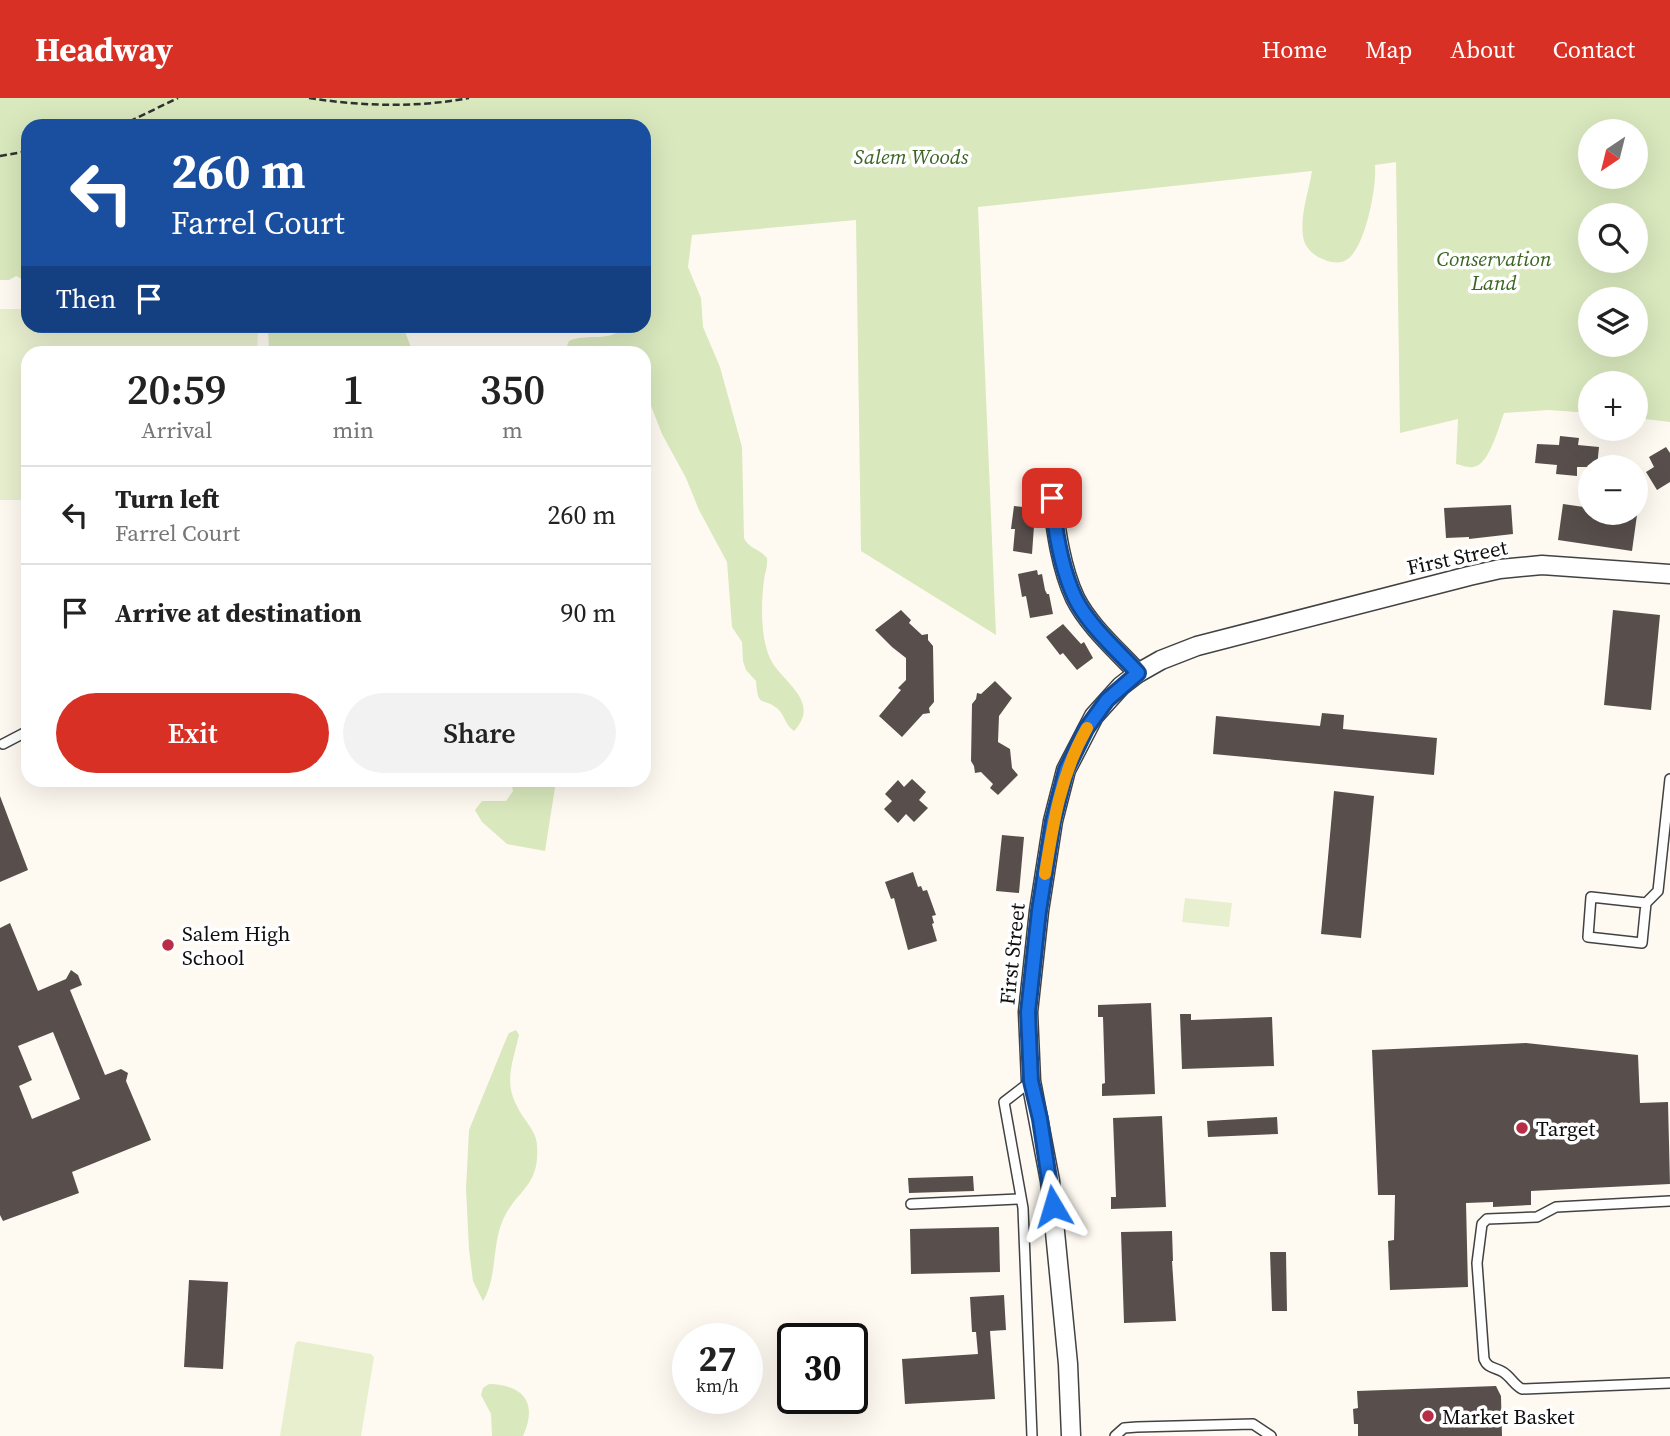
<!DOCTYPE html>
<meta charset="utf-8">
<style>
:root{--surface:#fff;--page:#f2f2f2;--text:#222;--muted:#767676;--line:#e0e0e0;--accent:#d93025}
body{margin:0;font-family:"Source Serif 4",serif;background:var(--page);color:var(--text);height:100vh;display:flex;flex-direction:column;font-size:26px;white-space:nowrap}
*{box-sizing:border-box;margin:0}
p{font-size:23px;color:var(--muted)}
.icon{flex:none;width:38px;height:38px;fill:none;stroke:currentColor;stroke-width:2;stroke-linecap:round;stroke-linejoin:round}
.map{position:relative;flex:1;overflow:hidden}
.panel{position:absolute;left:21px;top:248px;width:630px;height:441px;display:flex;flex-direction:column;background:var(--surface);border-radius:21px;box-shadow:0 7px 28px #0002}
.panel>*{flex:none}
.hud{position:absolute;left:21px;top:21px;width:630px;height:214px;border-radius:21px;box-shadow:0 7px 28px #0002;background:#1a4fa0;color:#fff;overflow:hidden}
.needle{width:46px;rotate:215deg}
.tools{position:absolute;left:1578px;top:21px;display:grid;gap:14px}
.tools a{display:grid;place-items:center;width:70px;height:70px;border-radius:50%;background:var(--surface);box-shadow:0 7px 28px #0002;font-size:35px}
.speed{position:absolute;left:672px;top:1225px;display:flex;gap:14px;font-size:35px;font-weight:700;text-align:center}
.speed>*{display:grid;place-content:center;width:91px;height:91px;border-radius:50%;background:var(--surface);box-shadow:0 7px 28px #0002;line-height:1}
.speed small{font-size:18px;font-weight:400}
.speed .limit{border:4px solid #111;border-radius:10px;background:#fff;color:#111}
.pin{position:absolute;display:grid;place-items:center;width:60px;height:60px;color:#fff;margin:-30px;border-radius:14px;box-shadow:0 4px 10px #0006}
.me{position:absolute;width:77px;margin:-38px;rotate:353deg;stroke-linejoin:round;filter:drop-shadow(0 0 5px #0008)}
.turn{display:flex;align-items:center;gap:24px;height:147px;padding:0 35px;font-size:32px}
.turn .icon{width:91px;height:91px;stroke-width:2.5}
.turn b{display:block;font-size:49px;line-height:60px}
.then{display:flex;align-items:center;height:66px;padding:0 35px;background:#0003;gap:14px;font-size:26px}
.eta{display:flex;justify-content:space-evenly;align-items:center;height:119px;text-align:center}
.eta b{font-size:42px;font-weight:600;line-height:49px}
.button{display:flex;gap:14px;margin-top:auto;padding:14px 35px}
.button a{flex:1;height:80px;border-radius:42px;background:var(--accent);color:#fff;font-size:28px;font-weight:600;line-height:80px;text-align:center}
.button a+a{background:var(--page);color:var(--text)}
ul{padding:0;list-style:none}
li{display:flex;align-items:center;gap:21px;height:98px;padding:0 35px;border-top:2px solid var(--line)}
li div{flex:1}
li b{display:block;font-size:26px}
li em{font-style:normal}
header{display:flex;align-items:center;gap:42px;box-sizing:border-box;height:98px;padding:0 35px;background:var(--accent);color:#fff}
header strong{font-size:33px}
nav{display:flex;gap:38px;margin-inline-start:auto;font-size:24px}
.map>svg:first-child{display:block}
.green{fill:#d9e8bd;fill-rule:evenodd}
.pitch{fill:#e8efce}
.building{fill:#584f4c;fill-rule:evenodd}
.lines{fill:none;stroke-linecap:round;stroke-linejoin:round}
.service-casing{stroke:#424242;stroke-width:12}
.minor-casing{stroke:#424242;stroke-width:21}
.path{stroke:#313131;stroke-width:2.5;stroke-dasharray:7 3.5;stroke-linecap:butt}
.service{stroke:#fff;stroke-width:9}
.minor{stroke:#fff;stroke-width:18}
.route-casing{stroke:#114b97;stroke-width:18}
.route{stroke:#1a73e8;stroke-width:12}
.slow{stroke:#f59e0b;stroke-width:12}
.poi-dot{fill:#b92e47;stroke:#fff;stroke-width:2.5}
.labels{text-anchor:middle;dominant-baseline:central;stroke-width:7;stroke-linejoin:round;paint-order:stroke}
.park-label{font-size:21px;font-style:italic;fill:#396422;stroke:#fff}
.street-label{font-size:21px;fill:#0f0f0f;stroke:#fff}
.poi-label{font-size:21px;fill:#0f0f0f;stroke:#fff;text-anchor:start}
</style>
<header>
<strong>Headway</strong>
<nav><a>Home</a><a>Map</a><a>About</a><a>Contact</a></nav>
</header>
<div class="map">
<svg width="1670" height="1338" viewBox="0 0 1670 1338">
<rect width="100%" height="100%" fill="#fefaf2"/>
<g class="green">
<path d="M0 0H1670V324L1636 320V285H1591V315L1548 312 1504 315C1499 328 1489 368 1473 369 1468 370 1461 367 1456 366L1458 321 1400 335 1396 64 1375 67C1377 88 1366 146 1349 160 1340 168 1328 164 1318 159 1310 154 1304 147 1303 138 1300 117 1309 92 1312 73L978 109 996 537 861 453 856 122 692 137 688 169 701 200 703 229 720 269 742 349 744 440C749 451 760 451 767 460 768 468 765 474 764 482 761 504 760 544 772 564 784 585 821 604 794 633 785 627 785 618 778 611 763 598 758 612 756 583L746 572 743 563 742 544 732 529 727 464 699 412 686 380 662 336 648 300 647 291 650 277 647 268 644 267V256L572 255 567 248 569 243C590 234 607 246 627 228H644V28H28V184L16 178 9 182H0ZM1591 33H1636V79H1591ZM1591 117H1636V163H1591ZM1591 201H1636V247H1591Z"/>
<path d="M268 228H403L413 255H342L331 251H322L312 255H269Z"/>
<path d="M511 683H556L545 753 507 746 482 724 475 712 482 703H506L513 693Z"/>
<path d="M516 932 519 937C513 964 503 984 518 1010 524 1023 537 1033 537 1048 540 1090 515 1092 502 1124 492 1149 497 1180 483 1203L473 1183 469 1151 466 1091 469 1032 507 939 509 935Z"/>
<path d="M489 1286C524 1287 538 1305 523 1338H492L491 1316 481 1297 483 1290Z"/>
</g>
<g class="pitch">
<path d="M0 211H28V228H258L257 255 28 256V402H0Z"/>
<path d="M1185 800 1232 805 1229 829 1182 824Z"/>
<path d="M298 1243 371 1256 374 1259 361 1338H280L295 1246Z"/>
</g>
<g class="building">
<path d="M1560 338 1579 340 1578 347 1599 349 1597 369H1577V378L1556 376 1557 367 1535 365 1537 346 1559 347Z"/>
<path d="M1666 349 1670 355V384L1657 392 1646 374 1654 369 1649 359Z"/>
<path d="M1563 406 1591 410V415L1637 417 1632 453 1558 442Z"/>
<path d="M1511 407 1513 436 1469 441V439L1446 440 1444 410Z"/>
<path d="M1014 408 1033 410V414H1035L1032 456 1013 453 1015 431H1011Z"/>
<path d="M1037 472 1038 477 1042 476 1045 492 1047 496H1049L1053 516 1030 520 1026 498 1022 499 1018 476Z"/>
<path d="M901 512 911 522 909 525 922 537 928 536V542L933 548 934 604 929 610 930 615 923 616 902 639 879 618 901 592 898 590 906 582V560L892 549 875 532Z"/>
<path d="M1613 512 1660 517 1651 612 1604 607Z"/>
<path d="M1063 526 1081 546 1084 544 1093 560 1077 572 1063 555 1060 557 1046 539Z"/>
<path d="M995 583 1012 600 999 618 998 644 1010 651 1012 670 1018 677 998 697 990 690 993 686 981 674 975 675 974 668 971 663 972 606 976 601 977 595 981 596Z"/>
<path d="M1322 615 1344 617 1343 631 1437 640 1434 677 1213 656 1216 618 1320 628Z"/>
<path d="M912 681 926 694 919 702 928 710 914 724 906 716 898 725 884 711 892 703 885 696 898 682 904 689Z"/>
<path d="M1334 693 1374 698 1361 840 1321 836Z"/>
<path d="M0 698 28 772 0 784Z"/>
<path d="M1002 737 1024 739 1019 795 996 793Z"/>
<path d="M913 774 918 789 921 788 923 793 927 792 936 817 932 818 934 825 932 826 937 843 908 852 894 800 891 801 885 784Z"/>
<path d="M10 825 38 893 66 881 71 872 78 877 82 887 70 892 105 977 121 971 128 975 126 983 151 1042 72 1074 79 1095 3 1123 0 1117V830ZM53 934 80 1001 32 1021 19 988 32 982 18 948Z"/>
<path d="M1151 905 1155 996 1102 998V986L1105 985 1103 919H1098V907Z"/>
<path d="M1180 916H1191V922L1272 919 1274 968 1182 971Z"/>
<path d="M1526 945 1638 957 1640 1005 1668 1004 1670 1086 1531 1093V1107L1493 1109V1104L1466 1105 1468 1189 1390 1192 1388 1143 1394 1142 1395 1097H1378L1372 952Z"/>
<path d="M1162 1018 1166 1109 1111 1111V1099H1116L1113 1020Z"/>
<path d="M1277 1019 1278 1036 1208 1039 1207 1023Z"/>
<path d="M973 1078 974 1093 909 1095 908 1080Z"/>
<path d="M999 1129 1000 1174 911 1176 910 1131Z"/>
<path d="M1172 1133 1173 1163H1172L1176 1223 1124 1225 1121 1134Z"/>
<path d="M1270 1154H1286L1287 1213H1272Z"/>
<path d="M189 1182 228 1184 223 1271 184 1269Z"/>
<path d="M1004 1197 1006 1232 990 1233 995 1301 905 1306 902 1261 978 1256 976 1234H972L970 1199Z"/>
<path d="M1496 1288 1501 1298 1502 1338H1358V1326H1354L1353 1311 1358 1310 1357 1293Z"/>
</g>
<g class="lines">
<g class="service-casing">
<g id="service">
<path d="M28 507V537"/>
<path d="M3 646 28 633"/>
<path d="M1646 805 1591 799 1588 839 1642 845 1646 805 1658 793 1670 681"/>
<path d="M1030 984 1004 1004 1023 1110 1032 1338"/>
<path d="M1670 1103 1556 1109 1537 1119 1487 1121 1482 1126 1477 1165 1484 1261C1488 1271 1495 1269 1503 1274 1511 1279 1514 1287 1522 1291L1670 1285"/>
<path d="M911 1106 1020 1101"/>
<path d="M1115 1338 1124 1330 1137 1329 1253 1326 1271 1338"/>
</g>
</g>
<g class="minor-casing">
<g id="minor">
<path d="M1052 400C1056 433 1061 470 1075 500 1089 528 1117 552 1138 575"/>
<path d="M1071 1338 1068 1266 1050 1083 1031 983 1028 914 1039 813 1053 723 1066 672 1094 618 1121 588 1138 575 1161 562 1197 548 1469 478 1500 471 1542 467 1670 476"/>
</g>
</g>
<g class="path">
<path d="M309 0C361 8 416 10 469 0"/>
<path d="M120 28 178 0"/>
<path d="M0 58 28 53"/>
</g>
<use href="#service" class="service"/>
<use href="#minor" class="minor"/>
</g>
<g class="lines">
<g class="route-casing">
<path id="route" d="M1052 400C1055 433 1061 470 1075 500 1089 528 1117 552 1138 575L1107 602 1086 631 1066 672 1053 723 1039 813 1028 914 1031 983 1040 1021 1053 1108"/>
</g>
<use href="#route" class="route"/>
<path class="slow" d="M1045 776C1053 725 1061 675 1087 630"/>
</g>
<g class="poi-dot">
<circle cx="168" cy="847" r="7"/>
<circle cx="1522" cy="1030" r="7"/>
<circle cx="1428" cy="1318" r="7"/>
</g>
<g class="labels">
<g class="park-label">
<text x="911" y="58">Salem Woods</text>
<text x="1494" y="160">Conservation<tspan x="1494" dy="24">Land</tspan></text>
</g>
<g class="street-label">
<text transform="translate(1457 459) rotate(-12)">First Street</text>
<text transform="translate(1012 856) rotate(-84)">First Street</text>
</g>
<g class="poi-label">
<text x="182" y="835">Salem High<tspan x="182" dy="24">School</tspan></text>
<text x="1536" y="1030">Target</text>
<text x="1442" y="1318">Market Basket</text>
</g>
</g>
</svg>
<div class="tools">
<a><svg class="needle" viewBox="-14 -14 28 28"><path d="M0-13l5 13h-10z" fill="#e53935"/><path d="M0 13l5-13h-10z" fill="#767676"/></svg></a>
<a><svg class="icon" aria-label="search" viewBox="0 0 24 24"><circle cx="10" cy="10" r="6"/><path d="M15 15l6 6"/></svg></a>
<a><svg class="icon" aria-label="layers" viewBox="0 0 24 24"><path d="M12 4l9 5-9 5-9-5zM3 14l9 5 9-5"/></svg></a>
<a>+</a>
<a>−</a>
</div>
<div class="speed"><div>27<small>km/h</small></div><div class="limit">30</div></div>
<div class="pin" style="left:1052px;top:400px;background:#d93025"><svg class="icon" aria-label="arrive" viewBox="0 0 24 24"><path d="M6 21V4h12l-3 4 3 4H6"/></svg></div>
<svg class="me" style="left:1053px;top:1108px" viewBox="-20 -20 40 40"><path d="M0-17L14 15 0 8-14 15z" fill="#1a73e8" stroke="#fff" stroke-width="4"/></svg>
<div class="hud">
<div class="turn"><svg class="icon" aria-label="left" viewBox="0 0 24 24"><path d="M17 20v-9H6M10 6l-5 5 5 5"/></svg><div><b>260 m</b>Farrel Court</div></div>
<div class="then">Then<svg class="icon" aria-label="arrive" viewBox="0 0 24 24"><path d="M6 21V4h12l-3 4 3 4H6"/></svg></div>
</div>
<section class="panel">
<div class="eta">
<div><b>20:59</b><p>Arrival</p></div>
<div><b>1</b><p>min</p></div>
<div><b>350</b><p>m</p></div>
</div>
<ul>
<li><svg class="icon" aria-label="left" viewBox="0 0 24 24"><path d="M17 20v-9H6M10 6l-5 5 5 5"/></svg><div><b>Turn left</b><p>Farrel Court</p></div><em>260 m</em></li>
<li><svg class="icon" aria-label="arrive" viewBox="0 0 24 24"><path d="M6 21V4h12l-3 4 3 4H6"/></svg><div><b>Arrive at destination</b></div><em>90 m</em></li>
</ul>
<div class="button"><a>Exit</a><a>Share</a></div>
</section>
</div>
